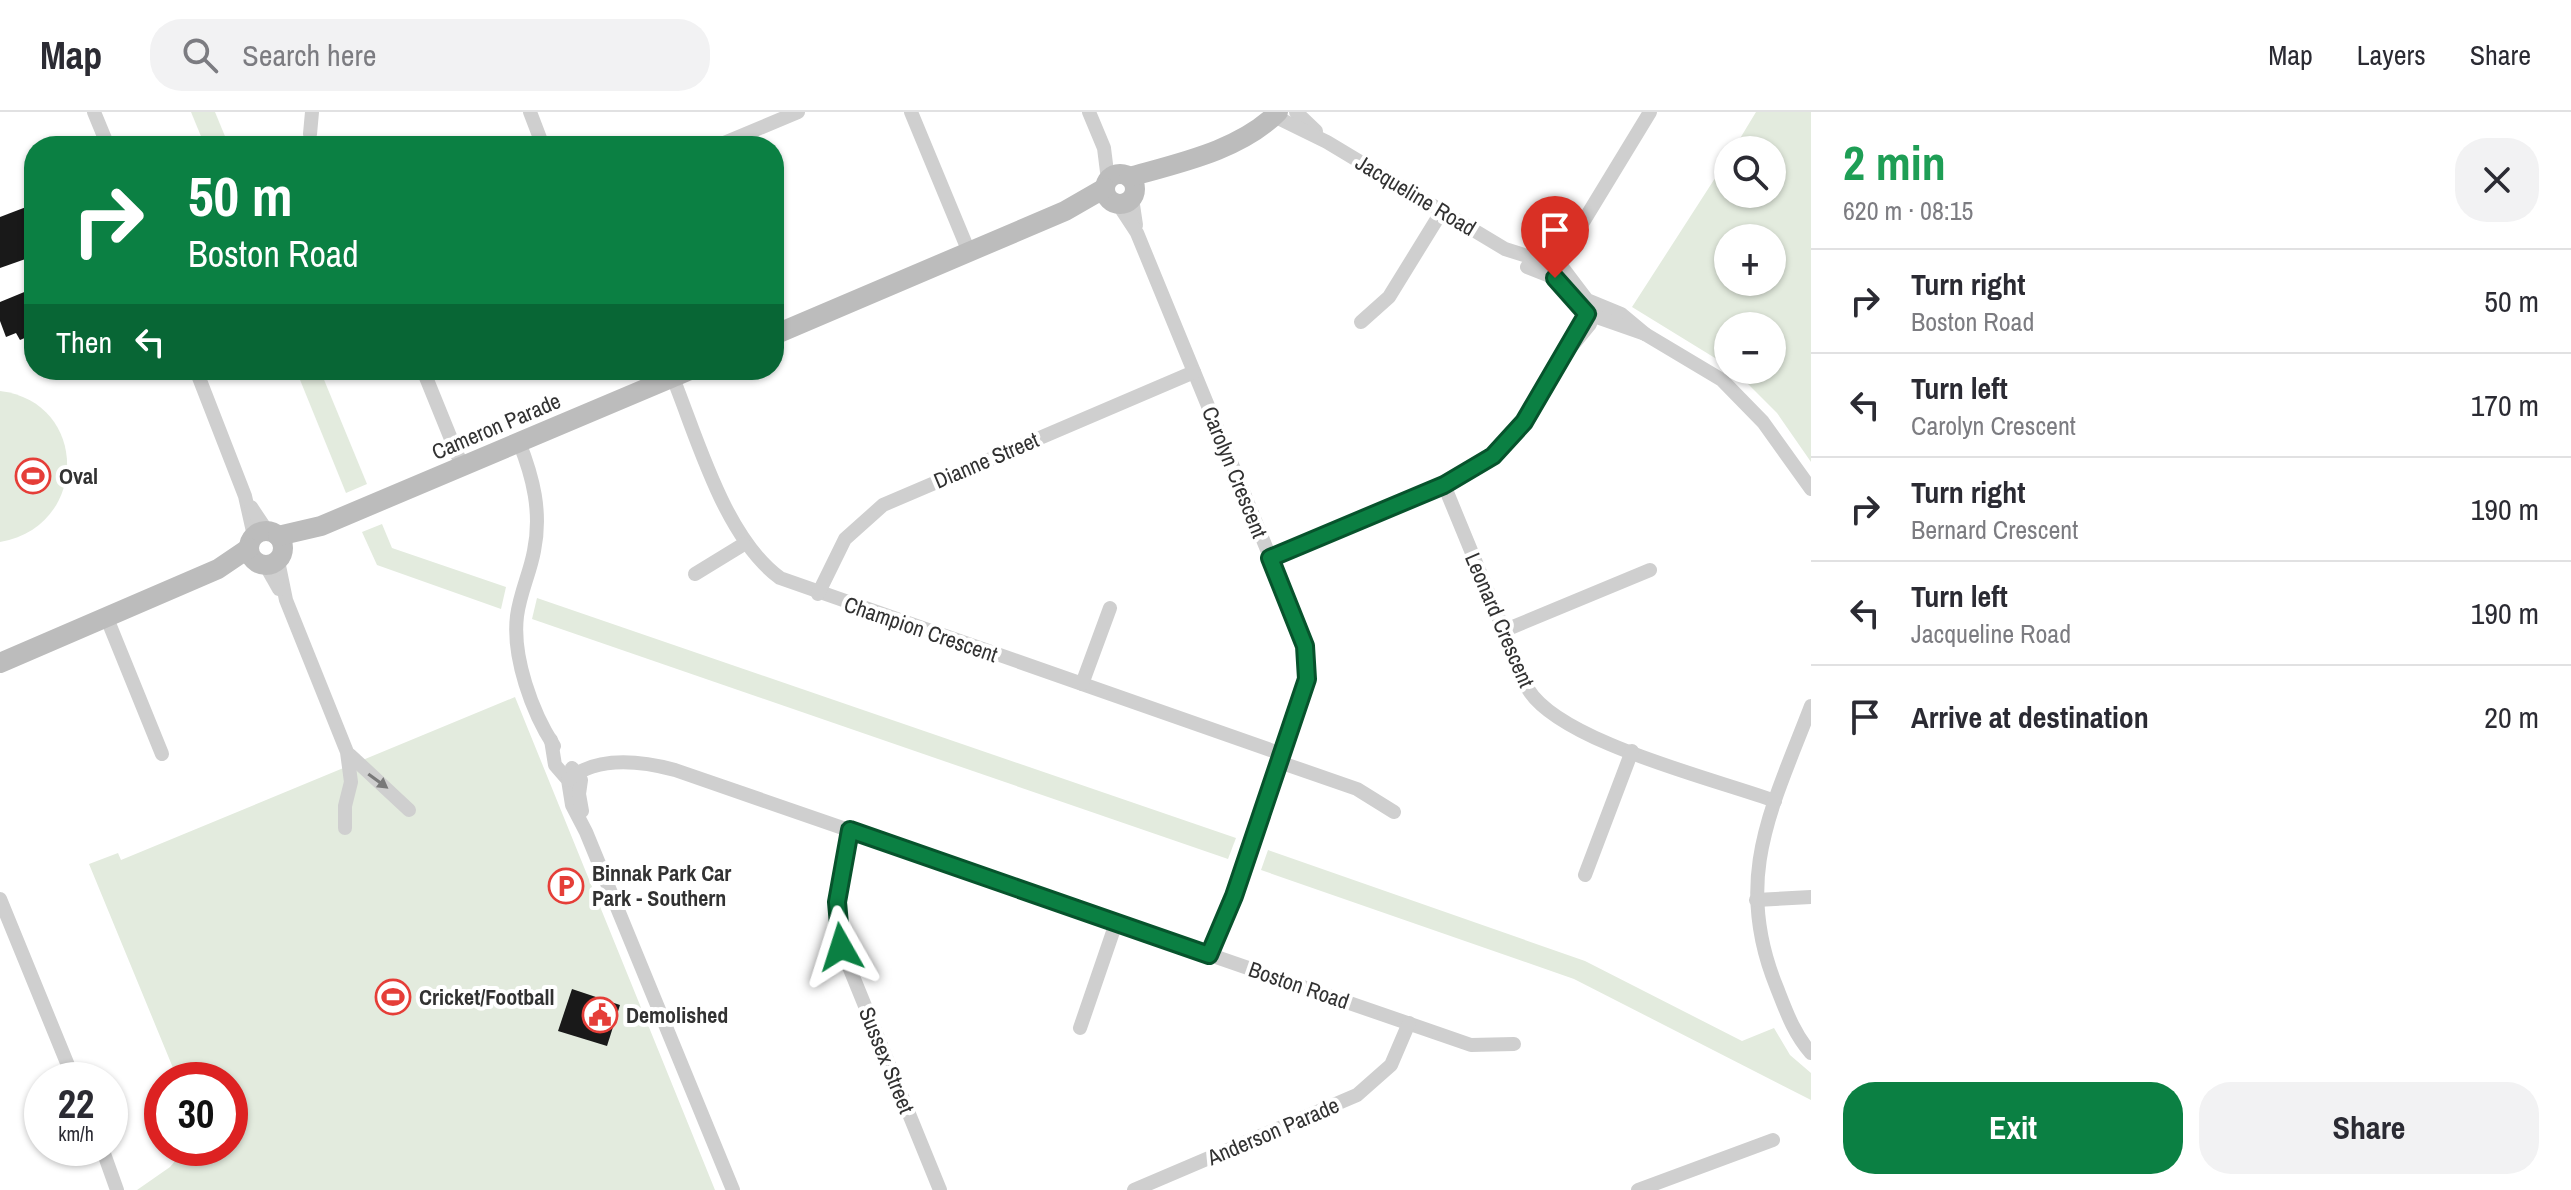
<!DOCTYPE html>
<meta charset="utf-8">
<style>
:root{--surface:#fff;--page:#f2f2f3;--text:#2b2b33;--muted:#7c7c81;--line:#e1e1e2;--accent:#0b8043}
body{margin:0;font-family:"Archivo Narrow",sans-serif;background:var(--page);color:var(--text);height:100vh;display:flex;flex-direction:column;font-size:30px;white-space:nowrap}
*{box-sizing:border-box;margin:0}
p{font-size:26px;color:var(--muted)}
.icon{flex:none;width:44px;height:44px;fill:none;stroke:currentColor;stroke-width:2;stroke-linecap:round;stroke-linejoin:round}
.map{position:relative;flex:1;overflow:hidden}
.details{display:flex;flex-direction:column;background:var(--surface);width:760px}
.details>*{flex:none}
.guide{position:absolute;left:24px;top:24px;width:760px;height:244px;border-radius:32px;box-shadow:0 2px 6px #0004;background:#0b8043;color:#fff;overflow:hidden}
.buttons{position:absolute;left:1714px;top:24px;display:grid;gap:16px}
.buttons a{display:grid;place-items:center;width:72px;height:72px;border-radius:50%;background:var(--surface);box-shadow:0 2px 6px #0004;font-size:40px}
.speed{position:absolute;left:24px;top:950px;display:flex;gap:16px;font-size:40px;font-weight:700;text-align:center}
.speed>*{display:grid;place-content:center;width:104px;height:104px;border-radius:50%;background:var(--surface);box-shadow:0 2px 6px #0004;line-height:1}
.speed small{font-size:20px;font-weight:400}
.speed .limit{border:12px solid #d22;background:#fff;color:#111}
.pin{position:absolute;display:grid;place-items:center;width:68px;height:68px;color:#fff;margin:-82px -34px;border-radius:50% 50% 50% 0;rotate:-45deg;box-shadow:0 0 8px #0007}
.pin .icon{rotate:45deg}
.me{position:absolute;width:88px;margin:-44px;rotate:354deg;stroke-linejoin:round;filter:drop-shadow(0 0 6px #0008)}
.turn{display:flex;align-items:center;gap:28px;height:168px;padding:0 32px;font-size:36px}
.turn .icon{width:104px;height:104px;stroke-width:2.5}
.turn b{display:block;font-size:56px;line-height:68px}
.then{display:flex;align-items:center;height:76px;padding:0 32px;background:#0003;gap:16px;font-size:30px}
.round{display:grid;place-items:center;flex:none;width:84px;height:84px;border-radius:32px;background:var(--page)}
.summary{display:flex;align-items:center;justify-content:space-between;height:136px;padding:0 32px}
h1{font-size:48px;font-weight:800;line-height:60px;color:#1e9e55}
.action{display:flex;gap:16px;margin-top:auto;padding:16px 32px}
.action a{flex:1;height:92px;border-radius:32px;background:var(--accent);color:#fff;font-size:32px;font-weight:800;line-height:92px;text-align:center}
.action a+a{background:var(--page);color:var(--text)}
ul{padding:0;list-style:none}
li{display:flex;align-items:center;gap:24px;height:104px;padding:0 32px;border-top:2px solid var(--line)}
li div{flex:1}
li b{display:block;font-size:30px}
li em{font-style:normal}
header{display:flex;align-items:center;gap:48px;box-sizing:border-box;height:112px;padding:0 40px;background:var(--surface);border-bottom:2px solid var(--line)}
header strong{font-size:38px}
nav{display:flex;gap:44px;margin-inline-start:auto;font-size:28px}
.search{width:560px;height:72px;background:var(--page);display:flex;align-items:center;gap:20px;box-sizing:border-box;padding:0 28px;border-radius:32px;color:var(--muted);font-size:30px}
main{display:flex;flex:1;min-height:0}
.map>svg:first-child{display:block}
.green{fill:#e3ebde;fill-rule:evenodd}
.building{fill:#191919}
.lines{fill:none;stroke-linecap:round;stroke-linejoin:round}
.street{stroke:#cfcfcf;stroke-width:14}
.secondary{stroke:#bcbcbc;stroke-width:20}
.oneway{fill:#797979}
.route-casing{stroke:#07532c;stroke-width:20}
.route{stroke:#0b8043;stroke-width:14}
.labels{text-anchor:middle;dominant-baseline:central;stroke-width:8;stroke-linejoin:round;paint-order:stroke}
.street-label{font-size:22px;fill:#323232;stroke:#fff}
.poi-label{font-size:22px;font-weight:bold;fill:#323232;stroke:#fff;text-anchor:start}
</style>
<header>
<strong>Map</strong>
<div class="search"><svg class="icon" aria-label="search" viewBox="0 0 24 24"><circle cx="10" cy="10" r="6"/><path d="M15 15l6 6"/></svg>Search here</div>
<nav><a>Map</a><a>Layers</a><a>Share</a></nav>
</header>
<main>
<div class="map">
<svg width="1811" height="1078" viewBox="0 0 1811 1078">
<rect width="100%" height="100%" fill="#fff"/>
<g class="green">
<path d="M191 0H215L229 34H205Z"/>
<path d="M1756 0H1811V350L1777 301 1734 258H1772V214H1728V254L1632 195 1728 46V82H1772V38H1733ZM1772 126V170H1728V126Z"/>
<path d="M296 258H320L367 372 346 381Z"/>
<path d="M0 279C90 290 89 415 0 430Z"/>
<path d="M382 412 392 436 506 475 501 497 377 453 362 420Z"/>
<path d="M537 486 1236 726 1228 747 532 507Z"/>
<path d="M515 585 715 1078H137L170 1055 186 1036H230V968H178L89 752 118 741 121 748Z"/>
<path d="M1268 738 1585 849 1742 929 1774 916 1790 943 1811 961V988L1574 867 1261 758Z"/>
</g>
<g class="building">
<path d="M34 92V144L0 156V105Z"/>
<path d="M34 176V222L20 228 16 221 6 225 0 209V190Z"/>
<path d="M572 877 620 893 607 934 558 919Z"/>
</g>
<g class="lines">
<g class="street">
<path d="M94 0 108 34"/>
<path d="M530 0 543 34"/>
<path d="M911 0 969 140"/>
<path d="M1089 0 1104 36 1108 68"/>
<path d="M1296 0 1316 19"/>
<path d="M1274 4 1327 30 1505 137 1562 155 1587 188 1621 202 1645 222"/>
<path d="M310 22 312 0"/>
<path d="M717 34 798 0"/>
<path d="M1132 86 1136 113"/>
<path d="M1118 92 1137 121 1300 518C1308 546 1309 566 1300 593L1234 784 1209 843"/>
<path d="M1527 155 1555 166 1585 201 1645 222 1722 268 1763 310 1811 377"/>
<path d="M1554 160 1560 140 1577 120 1650 0"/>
<path d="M1361 210 1389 185 1442 99"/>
<path d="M196 258 245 384 254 424"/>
<path d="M423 258 462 354"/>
<path d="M673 266C698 328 725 426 780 466L1282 642"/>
<path d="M519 330C533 365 542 400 534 439 530 461 520 481 517 504 512 545 532 600 554 634"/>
<path d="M1444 373 1528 577C1560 630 1715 667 1775 689"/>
<path d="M251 395 267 419"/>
<path d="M1270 446 1444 373 1493 344 1524 310 1562 246 1590 212 1595 194"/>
<path d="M278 449 286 488 347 640 351 670 345 694V716"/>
<path d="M266 454 279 477"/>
<path d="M695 462 744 432"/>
<path d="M818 482 845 427 883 393 1194 260"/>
<path d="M106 504 162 642"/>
<path d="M1503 519 1650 458"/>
<path d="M1082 572 1110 496"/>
<path d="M1811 594C1772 696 1732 767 1777 876 1786 899 1794 922 1811 941"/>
<path d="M551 628 555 653 568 668 572 693 586 720 733 1078"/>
<path d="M350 643 409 698"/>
<path d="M1279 650 1357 677 1394 700"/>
<path d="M572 656 581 668 579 682 582 699"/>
<path d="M568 668C597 643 641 649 675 658L1471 933 1514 932"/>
<path d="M850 718 837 790 841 835 940 1078"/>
<path d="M1585 763 1632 639"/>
<path d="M0 787 74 968"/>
<path d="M1756 788 1811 785"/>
<path d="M1080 916 1116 811"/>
<path d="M102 1036 117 1078"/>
<path d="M1134 1078 1357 983 1391 953 1409 911"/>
<path d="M1638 1078 1773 1028"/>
</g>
<g class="secondary">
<circle cx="1120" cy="77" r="15"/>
<path d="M1129 65C1179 51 1241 38 1278 0"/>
<path d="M774 223 1065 99 1105 76"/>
<circle cx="266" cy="436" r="17"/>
<path d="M278 424 321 414 690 258"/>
<path d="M0 551 218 457 249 436"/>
</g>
</g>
<defs><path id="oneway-solid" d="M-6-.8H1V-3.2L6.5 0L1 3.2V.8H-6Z" transform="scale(2)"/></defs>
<use class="oneway" href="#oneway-solid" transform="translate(378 669) rotate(36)"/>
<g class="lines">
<g class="route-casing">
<path id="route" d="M841 835 837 790 850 718 1209 843 1234 784 1307 567 1305 534 1270 446 1444 373 1493 344 1524 310 1587 202 1555 166"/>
</g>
<use href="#route" class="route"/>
</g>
<defs>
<g id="stadium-ring" transform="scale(1.8)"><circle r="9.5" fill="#fff" stroke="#e53e38" stroke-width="1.5"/><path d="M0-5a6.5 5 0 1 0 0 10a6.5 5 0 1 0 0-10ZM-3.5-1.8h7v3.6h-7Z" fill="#e53e38"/></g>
<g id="parking-ring" transform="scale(1.8)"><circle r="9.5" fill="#fff" stroke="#e53e38" stroke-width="1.5"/><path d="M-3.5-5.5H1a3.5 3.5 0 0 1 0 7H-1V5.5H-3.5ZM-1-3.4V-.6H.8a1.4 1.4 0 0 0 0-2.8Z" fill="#e53e38"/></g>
<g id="civic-ring" transform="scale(1.8)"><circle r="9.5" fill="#fff" stroke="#e53e38" stroke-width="1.5"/><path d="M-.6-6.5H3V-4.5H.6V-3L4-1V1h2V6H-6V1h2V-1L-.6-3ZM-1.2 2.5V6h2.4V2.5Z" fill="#e53e38"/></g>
</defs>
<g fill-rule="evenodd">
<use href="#stadium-ring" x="33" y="364"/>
<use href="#parking-ring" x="566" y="774"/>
<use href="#stadium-ring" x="393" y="885"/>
<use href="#civic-ring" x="600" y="903"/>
</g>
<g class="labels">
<g class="street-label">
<text transform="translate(1416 83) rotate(31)">Jacqueline Road</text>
<text transform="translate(496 314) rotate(-23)">Cameron Parade</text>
<text transform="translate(986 348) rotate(-23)">Dianne Street</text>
<text transform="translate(1235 360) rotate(68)">Carolyn Crescent</text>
<text transform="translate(1500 508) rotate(67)">Leonard Crescent</text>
<text transform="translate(921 517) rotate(19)">Champion Crescent</text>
<text transform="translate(1299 873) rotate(19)">Boston Road</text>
<text transform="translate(887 948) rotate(68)">Sussex Street</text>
<text transform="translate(1273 1019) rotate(-23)">Anderson Parade</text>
</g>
<g class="poi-label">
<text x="59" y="364">Oval</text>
<text x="592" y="761">Binnak Park Car<tspan x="592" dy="25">Park - Southern</tspan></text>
<text x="419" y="885">Cricket/Football</text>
<text x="626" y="903">Demolished</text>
</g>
</g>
</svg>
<div class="buttons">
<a><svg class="icon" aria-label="search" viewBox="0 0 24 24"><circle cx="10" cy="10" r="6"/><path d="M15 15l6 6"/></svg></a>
<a>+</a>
<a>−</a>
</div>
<div class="speed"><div>22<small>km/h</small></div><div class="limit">30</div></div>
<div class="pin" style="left:1555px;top:166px;background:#d93025"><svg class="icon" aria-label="arrive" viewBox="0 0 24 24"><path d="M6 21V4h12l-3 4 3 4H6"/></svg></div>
<svg class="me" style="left:841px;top:835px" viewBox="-20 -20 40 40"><path d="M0-17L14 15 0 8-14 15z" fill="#0b8043" stroke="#fff" stroke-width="4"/></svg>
<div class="guide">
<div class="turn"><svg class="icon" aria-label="right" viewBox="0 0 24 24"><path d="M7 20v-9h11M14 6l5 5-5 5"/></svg><div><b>50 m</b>Boston Road</div></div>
<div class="then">Then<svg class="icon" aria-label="left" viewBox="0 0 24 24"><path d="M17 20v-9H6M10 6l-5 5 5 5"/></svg></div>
</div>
</div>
<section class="details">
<div class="summary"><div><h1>2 min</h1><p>620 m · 08:15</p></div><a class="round"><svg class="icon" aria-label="close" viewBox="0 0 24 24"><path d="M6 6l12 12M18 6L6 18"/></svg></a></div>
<ul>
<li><svg class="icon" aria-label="right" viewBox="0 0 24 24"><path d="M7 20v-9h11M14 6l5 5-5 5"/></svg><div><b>Turn right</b><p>Boston Road</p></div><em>50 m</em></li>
<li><svg class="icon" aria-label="left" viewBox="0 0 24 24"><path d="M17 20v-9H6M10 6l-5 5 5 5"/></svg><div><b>Turn left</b><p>Carolyn Crescent</p></div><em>170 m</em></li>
<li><svg class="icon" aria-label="right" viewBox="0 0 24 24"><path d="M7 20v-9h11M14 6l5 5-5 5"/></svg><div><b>Turn right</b><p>Bernard Crescent</p></div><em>190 m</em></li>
<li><svg class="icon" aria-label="left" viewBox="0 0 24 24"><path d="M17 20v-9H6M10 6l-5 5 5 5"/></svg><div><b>Turn left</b><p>Jacqueline Road</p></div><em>190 m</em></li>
<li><svg class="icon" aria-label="arrive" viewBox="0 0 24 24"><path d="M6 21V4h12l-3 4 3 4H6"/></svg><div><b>Arrive at destination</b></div><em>20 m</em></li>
</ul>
<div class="action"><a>Exit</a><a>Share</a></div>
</section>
</main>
